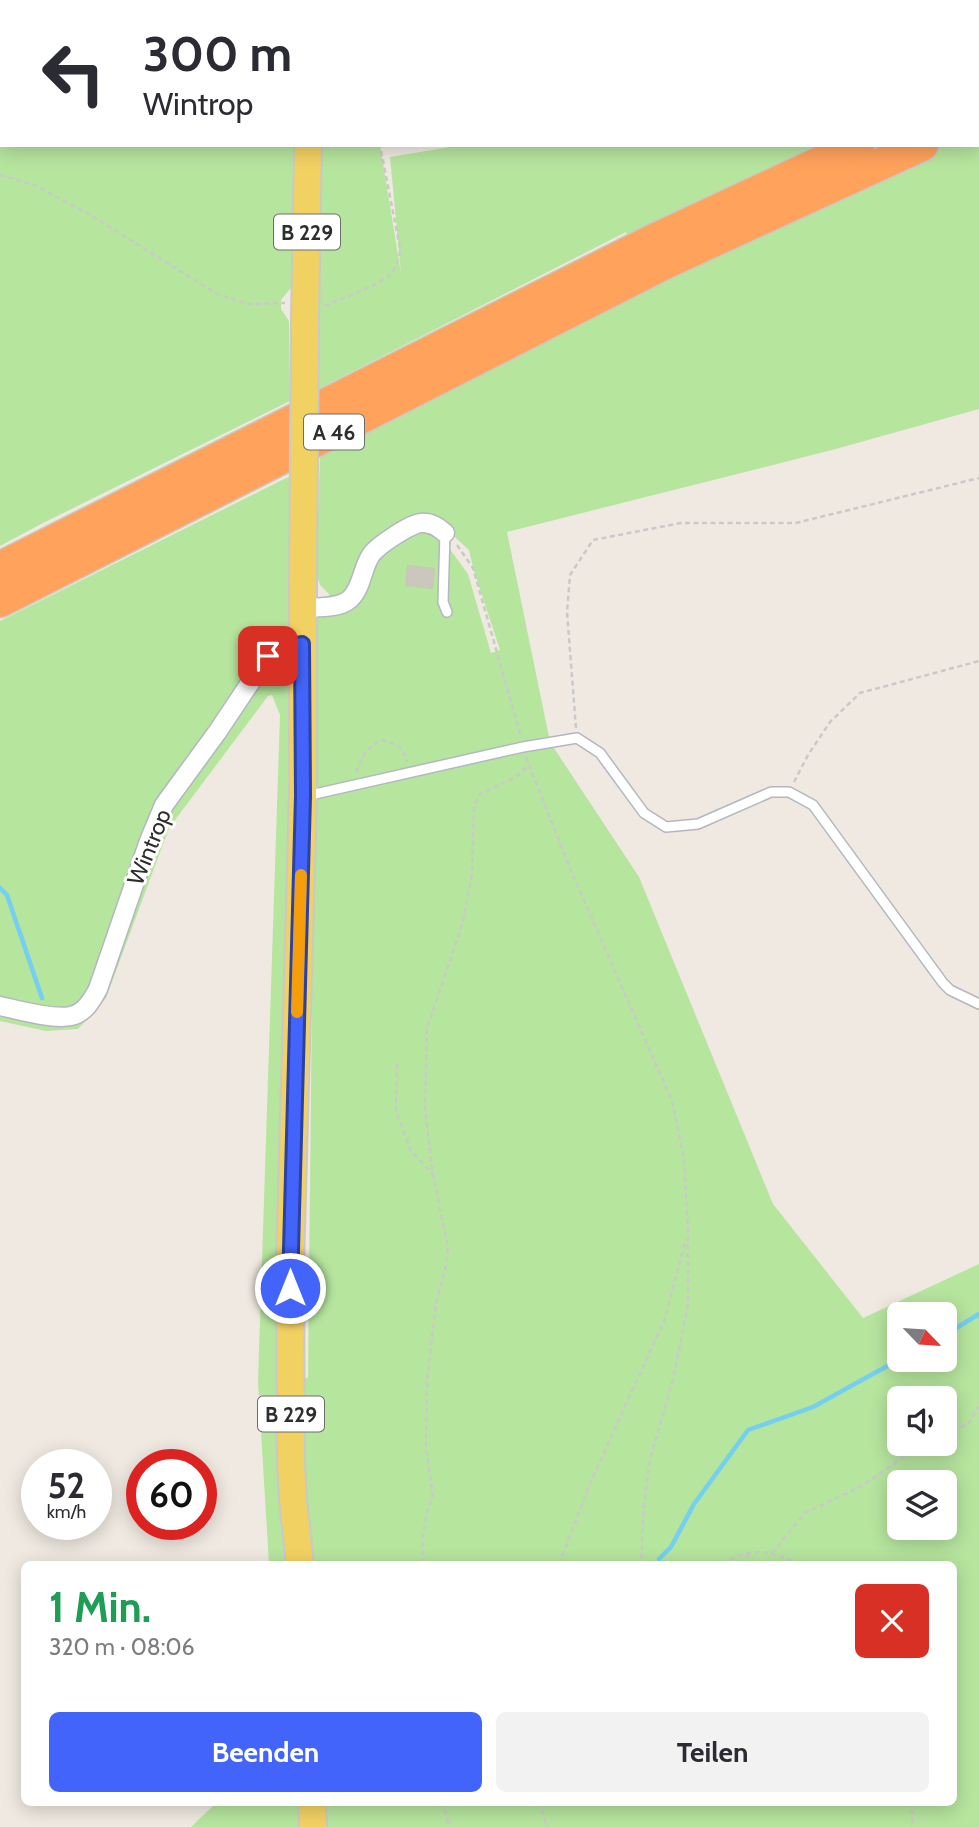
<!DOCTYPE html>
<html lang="de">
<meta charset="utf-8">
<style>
:root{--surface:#fff;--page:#f2f2f3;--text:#2b2b33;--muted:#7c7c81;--accent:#4264fb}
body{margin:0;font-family:Cabin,sans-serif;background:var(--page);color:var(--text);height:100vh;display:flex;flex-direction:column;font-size:26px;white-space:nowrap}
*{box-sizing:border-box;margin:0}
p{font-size:23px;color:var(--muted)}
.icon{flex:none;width:38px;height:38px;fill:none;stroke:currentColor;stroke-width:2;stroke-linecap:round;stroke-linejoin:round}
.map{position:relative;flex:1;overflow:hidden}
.panel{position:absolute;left:21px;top:1561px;width:936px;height:245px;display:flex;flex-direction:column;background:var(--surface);border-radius:10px;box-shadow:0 4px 18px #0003}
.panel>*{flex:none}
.top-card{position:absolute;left:0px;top:0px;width:980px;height:147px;box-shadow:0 4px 18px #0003;background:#fff;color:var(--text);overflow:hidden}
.needle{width:46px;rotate:115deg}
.buttons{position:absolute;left:887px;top:1302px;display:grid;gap:14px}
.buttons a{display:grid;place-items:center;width:70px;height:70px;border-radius:10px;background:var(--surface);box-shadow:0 4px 18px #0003;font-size:35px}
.speed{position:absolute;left:21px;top:1449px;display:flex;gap:14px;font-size:35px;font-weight:700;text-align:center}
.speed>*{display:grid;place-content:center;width:91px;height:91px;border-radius:50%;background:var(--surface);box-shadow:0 4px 18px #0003;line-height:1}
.speed small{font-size:18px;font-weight:400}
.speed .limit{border:10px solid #d22;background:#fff;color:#111}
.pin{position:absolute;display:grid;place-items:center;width:60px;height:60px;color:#fff;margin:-30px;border-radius:14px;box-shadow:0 4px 10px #0006}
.me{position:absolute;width:77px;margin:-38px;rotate:0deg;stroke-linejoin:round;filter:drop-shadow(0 0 5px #0008)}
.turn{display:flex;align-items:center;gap:24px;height:147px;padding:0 28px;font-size:32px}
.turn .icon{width:91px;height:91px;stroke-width:2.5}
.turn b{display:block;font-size:49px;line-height:60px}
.round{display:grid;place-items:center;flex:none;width:74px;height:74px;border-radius:10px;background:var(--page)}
.overview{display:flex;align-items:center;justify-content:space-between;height:119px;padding:0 28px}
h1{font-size:42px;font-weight:800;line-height:52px;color:#1e9e55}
.action{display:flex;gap:14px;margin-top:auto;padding:14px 28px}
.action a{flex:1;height:80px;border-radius:10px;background:var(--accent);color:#fff;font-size:28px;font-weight:800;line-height:80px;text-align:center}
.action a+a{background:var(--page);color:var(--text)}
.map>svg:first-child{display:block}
.green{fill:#b6e59e;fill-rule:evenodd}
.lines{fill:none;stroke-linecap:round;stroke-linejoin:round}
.stream{stroke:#75cff0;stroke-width:4.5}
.building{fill:#cbc7bf;stroke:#cbc5ba;stroke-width:2}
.service-casing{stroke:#b4b7c1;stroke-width:12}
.minor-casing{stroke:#b4b7c1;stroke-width:21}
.primary-casing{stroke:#c9c9c9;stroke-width:30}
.motorway-casing{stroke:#c9c9c9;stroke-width:35}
.path{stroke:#c9c9c9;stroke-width:2.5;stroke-dasharray:5 3.5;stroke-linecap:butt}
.service{stroke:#fff;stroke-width:9}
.minor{stroke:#fff;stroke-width:18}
.primary{stroke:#f2d163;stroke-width:26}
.motorway{stroke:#ffa35c;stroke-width:32}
.primary-bridge-casing{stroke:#c9c9c9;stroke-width:30;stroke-linecap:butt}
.primary-bridge{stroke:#f2d163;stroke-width:26}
.route-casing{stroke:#2b41a3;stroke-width:18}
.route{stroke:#4264fb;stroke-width:12}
.slow{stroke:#f59e0b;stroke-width:12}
.labels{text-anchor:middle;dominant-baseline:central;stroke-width:6;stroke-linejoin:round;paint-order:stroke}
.shield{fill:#fff;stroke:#6d6d6d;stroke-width:2}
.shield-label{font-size:21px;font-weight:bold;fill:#2e2e2e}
.street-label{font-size:23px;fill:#2e2e2e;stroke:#fff}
</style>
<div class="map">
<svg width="979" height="1827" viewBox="0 0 979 1827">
<rect width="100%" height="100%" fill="#efe9e1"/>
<g class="green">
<path d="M0 0H295V2H2V145H296L294 284 281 300V309L289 321 290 401 41 524 0 546Z"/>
<path d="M456 0H586V2H457Z"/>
<path d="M900 0H979V409L832 450 507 532 550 742 639 877 773 1204 863 1318 979 1264V1827H191L217 1802H954V1564H269L258 1382 280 715 272 695 268 696 169 828 106 998 78 1029 46 1031 0 1021V1009L11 1011 13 1005 0 1001V621L292 475 288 584 290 585V631L274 646 261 665 267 671 272 663 288 657 293 661 291 871 282 1192V1379L308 1378 314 809 312 625 317 615 339 611 353 600 360 590 373 562 379 552 412 531 429 529 441 537 468 574 491 653 500 650 474 571 469 550 446 529 432 521H407L374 545 364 556 347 594 337 600 329 599V594L320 585 316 573 320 454 443 390 650 289 626 232 318 389 320 145H380L401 273 390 157 462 145H978V2H900ZM900 1314H945V1360H900ZM900 1398H945V1444H900ZM900 1482H945V1528H900Z"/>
</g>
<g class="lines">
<g class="stream">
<path d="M0 888 7 895 42 998"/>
<path d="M945 1335 979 1314"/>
<path d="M659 1559 671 1547 694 1504 748 1430 813 1407 900 1359"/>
</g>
</g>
<path class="building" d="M408 566 434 569 432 588 406 585Z"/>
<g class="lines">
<g class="service-casing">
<g id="service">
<path d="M445 533 443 602 447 612"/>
<path d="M306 796 523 747 577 738 600 753 644 813 666 827 698 824 771 792H789L813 805 943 983 950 990 979 1004"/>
</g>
</g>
<g class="minor-casing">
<g id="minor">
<path d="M395 2 396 0"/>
<path d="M303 608C316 607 339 609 350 599 362 588 362 568 371 555 377 546 410 524 421 523 431 522 438 527 445 533"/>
<path d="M0 1006C18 1010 53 1020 71 1016 85 1013 92 1000 98 989L149 841 164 805 218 731 268 656 277 651 302 644"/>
</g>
</g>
<g class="primary-casing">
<g id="primary">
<path d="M310 0V2"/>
<path d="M305 318 308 145"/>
<path d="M300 1564 293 1500 291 1466 290 1263 303 796V582"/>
<path d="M312 1802 313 1827"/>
</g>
</g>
<g class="motorway-casing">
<g id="motorway">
<path d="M978 91 979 90"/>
<path d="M978 120H979"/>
<path d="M0 568 654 240 858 145"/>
<path d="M0 601 667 262 922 145"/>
</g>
</g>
<g class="path">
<path d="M351 0V2"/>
<path d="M0 175 34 185 89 214 217 294 248 304 285 303"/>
<path d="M325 306C340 299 380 285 391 274 397 267 400 257 400 248L380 145"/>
<path d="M457 545 473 568 521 737"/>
<path d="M576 728 567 612 570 575 593 540 681 523H796L979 478"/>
<path d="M526 757 571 871 672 1101 684 1158 688 1232V1304L673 1380 650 1459 644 1504 641 1564"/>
<path d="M356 772 366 751 380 740C396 743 403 746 407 762"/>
<path d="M794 782 808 755 830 722 860 693 979 661"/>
<path d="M397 1064 396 1111 411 1151 433 1174"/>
<path d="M945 1435 969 1423 979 1406"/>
<path d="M772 1553 805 1513 860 1487 907 1455 928 1444"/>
<path d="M423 1564V1536L427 1512 433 1496 426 1448 427 1380 436 1304 446 1265 448 1248 433 1174 425 1109 427 1028 462 925 472 875 474 806 480 794 516 777 529 765"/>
<path d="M559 1564 591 1481 664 1321 686 1239"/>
<path d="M723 1564C748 1547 771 1549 797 1564"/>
<path d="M740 1564 749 1554"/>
<path d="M443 1802 449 1827"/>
<path d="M539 1802 547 1827"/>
<path d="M909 1802 913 1814 912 1827"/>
</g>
<use href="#service" class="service"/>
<use href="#minor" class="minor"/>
<use href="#primary" class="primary"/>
<use href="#motorway" class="motorway"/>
<g class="primary-bridge-casing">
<path id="primary-bridge" d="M303 582 305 318"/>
</g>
<use href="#primary-bridge" class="primary-bridge"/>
</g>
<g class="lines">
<g class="route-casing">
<path id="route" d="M268 656 277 651 302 644 303 796 290 1288"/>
</g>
<use href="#route" class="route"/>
<path class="slow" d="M297 1012 301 875"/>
</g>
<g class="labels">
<g class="shield">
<rect x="274" y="214.5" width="66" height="35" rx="5"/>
<rect x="304" y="414.5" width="60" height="35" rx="5"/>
<rect x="258" y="1396.5" width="66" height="35" rx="5"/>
</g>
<g class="shield-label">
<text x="307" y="232">B 229</text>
<text x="334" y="432">A 46</text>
<text x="291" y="1414">B 229</text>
</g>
<g class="street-label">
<text transform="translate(149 847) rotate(-68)">Wintrop</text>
</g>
</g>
</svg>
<div class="buttons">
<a><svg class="needle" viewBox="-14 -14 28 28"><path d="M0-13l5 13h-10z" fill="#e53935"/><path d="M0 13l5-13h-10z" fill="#7c7c81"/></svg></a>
<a><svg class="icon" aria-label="sound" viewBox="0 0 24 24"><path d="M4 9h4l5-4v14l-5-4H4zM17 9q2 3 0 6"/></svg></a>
<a><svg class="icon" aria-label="layers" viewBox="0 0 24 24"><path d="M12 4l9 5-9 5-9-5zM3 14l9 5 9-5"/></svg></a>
</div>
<div class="speed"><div>52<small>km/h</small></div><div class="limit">60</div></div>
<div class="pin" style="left:268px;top:656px;background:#d93025"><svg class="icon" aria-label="arrive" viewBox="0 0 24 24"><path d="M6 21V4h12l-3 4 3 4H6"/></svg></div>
<svg class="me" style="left:290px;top:1288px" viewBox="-20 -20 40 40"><circle r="17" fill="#4264fb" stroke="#fff" stroke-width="3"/><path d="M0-11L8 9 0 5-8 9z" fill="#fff"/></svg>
<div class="top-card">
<div class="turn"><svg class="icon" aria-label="left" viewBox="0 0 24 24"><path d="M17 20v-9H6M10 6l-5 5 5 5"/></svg><div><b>300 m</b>Wintrop</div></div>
</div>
<section class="panel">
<div class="overview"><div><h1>1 Min.</h1><p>320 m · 08:06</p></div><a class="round" style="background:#d93025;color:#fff"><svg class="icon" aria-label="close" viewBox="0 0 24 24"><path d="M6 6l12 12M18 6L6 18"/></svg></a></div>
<div class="action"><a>Beenden</a><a>Teilen</a></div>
</section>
</div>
